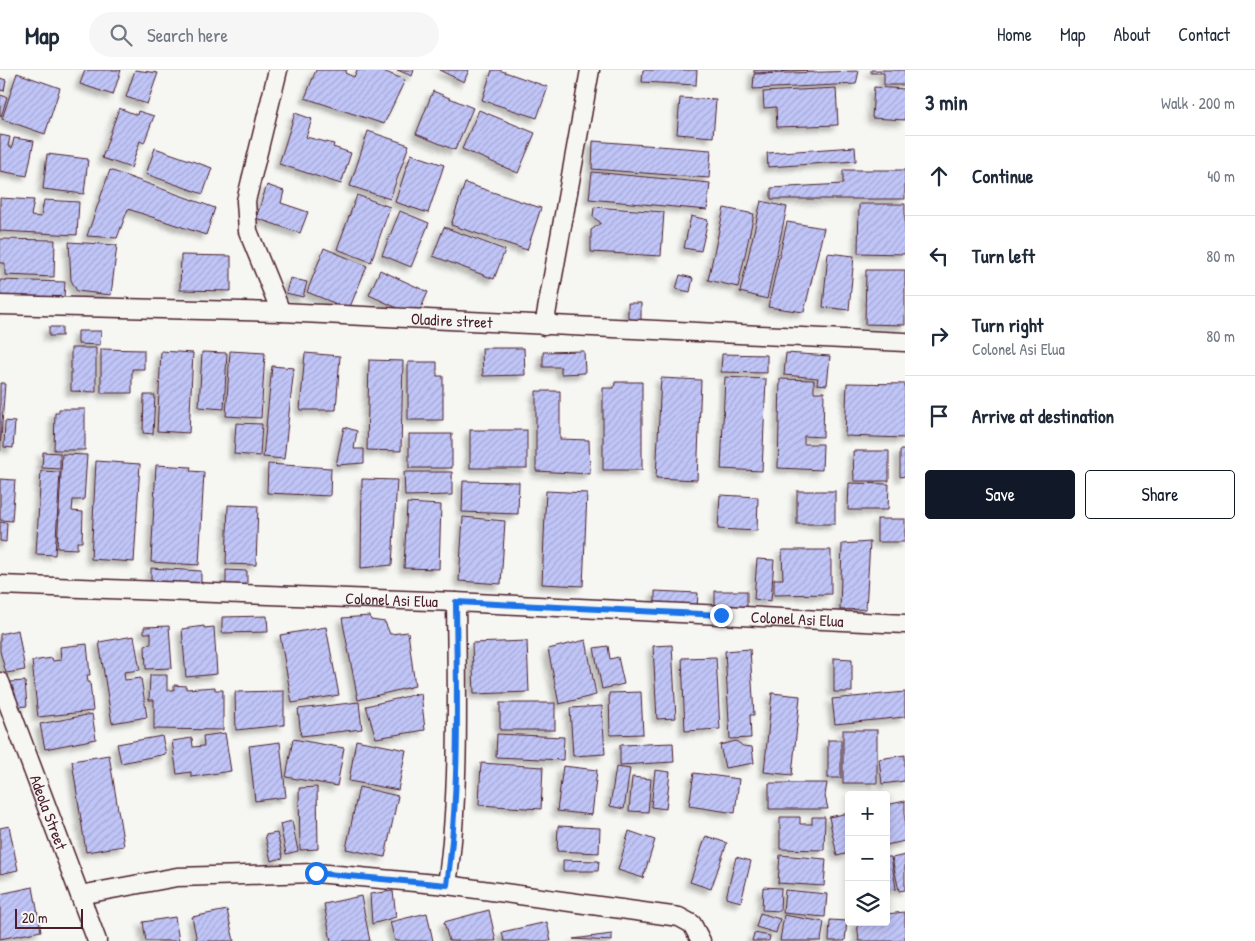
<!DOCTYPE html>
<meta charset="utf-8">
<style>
:root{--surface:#fff;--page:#f6f6f7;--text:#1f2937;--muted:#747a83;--line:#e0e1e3;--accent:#111827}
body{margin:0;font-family:"Patrick Hand",sans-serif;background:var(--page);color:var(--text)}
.controls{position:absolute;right:15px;bottom:15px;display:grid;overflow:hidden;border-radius:5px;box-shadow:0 2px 8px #0003}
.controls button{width:45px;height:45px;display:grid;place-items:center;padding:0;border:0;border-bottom:1px solid var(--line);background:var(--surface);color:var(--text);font:25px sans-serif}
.scale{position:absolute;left:15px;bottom:12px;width:68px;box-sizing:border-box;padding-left:5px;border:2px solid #4a1f2b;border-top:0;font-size:14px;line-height:18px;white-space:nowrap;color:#4a1f2b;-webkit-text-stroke:4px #f6f6f2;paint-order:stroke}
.stop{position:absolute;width:15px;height:15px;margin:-11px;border:4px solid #1a73e8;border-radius:50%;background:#fff}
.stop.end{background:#1a73e8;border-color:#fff;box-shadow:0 1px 5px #0008}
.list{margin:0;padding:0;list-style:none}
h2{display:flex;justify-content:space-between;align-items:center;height:65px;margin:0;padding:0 20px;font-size:21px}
h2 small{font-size:16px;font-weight:400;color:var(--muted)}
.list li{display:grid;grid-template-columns:32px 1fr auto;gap:15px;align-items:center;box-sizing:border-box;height:80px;padding:0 20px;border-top:1px solid var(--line)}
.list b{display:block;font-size:19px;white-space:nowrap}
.list p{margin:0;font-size:16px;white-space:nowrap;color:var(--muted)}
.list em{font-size:16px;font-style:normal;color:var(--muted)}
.actions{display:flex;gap:10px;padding:15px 20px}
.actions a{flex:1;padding:11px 0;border:1px solid var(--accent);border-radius:5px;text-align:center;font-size:18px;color:var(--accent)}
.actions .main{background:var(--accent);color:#fff}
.icon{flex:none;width:28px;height:28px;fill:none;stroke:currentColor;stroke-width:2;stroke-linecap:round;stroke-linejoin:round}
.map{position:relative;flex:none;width:905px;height:871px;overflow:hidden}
header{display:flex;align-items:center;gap:30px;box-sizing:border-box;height:70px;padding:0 25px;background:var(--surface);border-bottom:1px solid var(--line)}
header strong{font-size:24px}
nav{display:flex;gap:28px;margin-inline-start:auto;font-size:18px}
.search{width:350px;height:45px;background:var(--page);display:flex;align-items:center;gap:12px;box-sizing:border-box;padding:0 18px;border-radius:28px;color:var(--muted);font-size:19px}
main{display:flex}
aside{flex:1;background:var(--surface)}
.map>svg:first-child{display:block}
</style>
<header>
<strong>Map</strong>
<div class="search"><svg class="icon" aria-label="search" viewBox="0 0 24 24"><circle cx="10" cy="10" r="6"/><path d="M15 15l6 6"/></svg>Search here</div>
<nav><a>Home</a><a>Map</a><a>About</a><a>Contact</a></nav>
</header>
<main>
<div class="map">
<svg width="905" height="871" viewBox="0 0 905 871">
<defs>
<pattern id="building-hatch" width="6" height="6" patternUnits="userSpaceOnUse" patternTransform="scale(1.25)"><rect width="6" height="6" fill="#c0c5f7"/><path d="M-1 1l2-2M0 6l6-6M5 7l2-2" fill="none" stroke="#a6a9d4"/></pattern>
<filter id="shadow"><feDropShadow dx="-4.5" dy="4.5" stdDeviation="2.5" flood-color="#0004"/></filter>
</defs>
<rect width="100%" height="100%" fill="#f6f6f2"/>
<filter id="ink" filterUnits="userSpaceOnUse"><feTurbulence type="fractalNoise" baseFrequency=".02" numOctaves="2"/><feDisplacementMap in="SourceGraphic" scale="10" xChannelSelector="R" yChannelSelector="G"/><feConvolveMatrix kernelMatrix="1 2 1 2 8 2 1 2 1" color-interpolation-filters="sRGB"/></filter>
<g filter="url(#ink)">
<!-- building -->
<g fill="url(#building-hatch)" stroke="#4a1f2b" filter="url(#shadow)">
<path d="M 85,0 L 121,0 L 113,25 L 80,14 Z"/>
<path d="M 135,0 L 158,3 L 147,34 L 126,27 Z"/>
<path d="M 316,0 L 347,0 L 345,3 L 354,7 L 357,0 L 381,0 L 405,10 L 384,54 L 305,28 Z"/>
<path d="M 397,0 L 414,0 L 412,6 Z"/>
<path d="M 439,0 L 469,0 L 464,12 Z"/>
<path d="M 492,0 L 499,0 L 548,17 L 537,48 L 482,30 Z"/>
<path d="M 643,0 L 697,0 L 696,15 L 642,12 Z"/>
<path d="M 754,0 L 813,0 L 754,3 Z"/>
<path d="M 871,0 L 905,0 L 905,15 L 884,15 L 884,3 L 871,3 Z"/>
<path d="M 859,1 L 856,14 L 753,19 L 754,4 Z"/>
<path d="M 17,3 L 60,18 L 45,64 L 2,49 Z"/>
<path d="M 0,8 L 6,10 L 4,21 L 0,20 Z"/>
<path d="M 874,17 L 905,19 L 905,50 L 872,48 Z"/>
<path d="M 836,18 L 838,55 L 777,57 L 776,37 L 764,38 L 763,22 Z"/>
<path d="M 433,21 L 473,38 L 455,80 L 416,64 Z"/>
<path d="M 0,25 L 7,27 L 1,47 L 0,46 Z"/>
<path d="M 680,28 L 716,30 L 713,67 L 677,64 Z"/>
<path d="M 119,38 L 137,45 L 138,41 L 154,46 L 144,73 L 140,71 L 131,98 L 102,88 Z"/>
<path d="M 479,40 L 535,63 L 518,103 L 462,79 Z"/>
<path d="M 295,43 L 312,49 L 306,67 L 334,74 L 333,77 L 351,83 L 341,114 L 279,94 Z"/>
<path d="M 368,61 L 409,75 L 390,129 L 350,116 Z"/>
<path d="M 0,65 L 10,67 L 8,76 L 12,78 L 14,68 L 34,71 L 27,106 L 0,101 Z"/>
<path d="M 593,71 L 711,80 L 709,108 L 592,99 Z"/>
<path d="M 855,77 L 856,91 L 768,97 L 767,83 Z"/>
<path d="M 155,78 L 212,98 L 203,124 L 146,104 Z"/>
<path d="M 47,84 L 88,89 L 84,124 L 43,119 Z"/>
<path d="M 411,84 L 444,95 L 428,143 L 395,132 Z"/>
<path d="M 110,100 L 215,138 L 206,165 L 128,139 L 117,168 L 87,166 Z"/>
<path d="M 843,100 L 905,100 L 905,129 L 771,129 L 771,118 L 843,114 Z"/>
<path d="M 592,102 L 710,113 L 707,140 L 589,129 Z"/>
<path d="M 465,113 L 541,138 L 527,180 L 451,155 Z"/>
<path d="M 267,115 L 284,121 L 281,133 L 308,142 L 300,163 L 256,148 Z"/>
<path d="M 357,125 L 390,137 L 371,192 L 337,179 Z"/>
<path d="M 0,128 L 34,130 L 31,146 L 41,147 L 44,130 L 79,132 L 77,165 L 0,161 Z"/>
<path d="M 761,131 L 787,137 L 767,229 L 740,222 Z"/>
<path d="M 859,134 L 905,134 L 905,184 L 858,183 Z"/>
<path d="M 594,137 L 664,142 L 661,186 L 591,182 L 591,160 L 601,153 L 593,147 Z"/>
<path d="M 724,138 L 754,144 L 738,217 L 708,210 Z"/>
<path d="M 400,141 L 429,153 L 411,197 L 382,185 Z"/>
<path d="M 691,146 L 708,150 L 701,181 L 684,178 Z"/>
<path d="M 787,152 L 824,158 L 804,242 L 768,237 Z"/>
<path d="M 444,157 L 505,180 L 494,209 L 433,186 Z"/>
<path d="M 0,169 L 55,170 L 54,207 L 5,205 L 5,193 L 0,193 Z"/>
<path d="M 69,172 L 117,175 L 111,225 L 77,221 L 71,210 Z"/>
<path d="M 324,178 L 367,196 L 349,239 L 307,222 Z"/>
<path d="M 828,183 L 854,186 L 849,240 L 823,237 Z"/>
<path d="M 181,185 L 231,186 L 231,221 L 180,220 Z"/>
<path d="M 380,200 L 428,222 L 417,247 L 369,225 Z"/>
<path d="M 866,200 L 905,200 L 905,255 L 865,254 Z"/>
<path d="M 680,205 L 693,208 L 690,222 L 676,219 Z"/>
<path d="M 290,208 L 307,212 L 303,227 L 286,223 Z"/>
<path d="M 0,210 L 65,212 L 64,228 L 0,226 Z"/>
<path d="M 628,233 L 641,233 L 641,250 L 628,249 Z"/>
<rect x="49" y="257" width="13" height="9"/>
<path d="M 78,261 L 101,261 L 100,275 L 78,274 Z"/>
<path d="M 71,278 L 96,278 L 96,322 L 71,321 Z"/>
<path d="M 482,278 L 524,278 L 525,305 L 483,306 Z"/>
<path d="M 101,279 L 144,280 L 144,299 L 132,299 L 132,323 L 101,323 Z"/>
<path d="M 161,281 L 193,283 L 189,363 L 157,361 Z"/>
<path d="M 230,281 L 265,283 L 261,348 L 226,346 Z"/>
<path d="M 584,281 L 585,303 L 561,304 L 561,297 L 543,297 L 543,282 Z"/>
<path d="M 202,282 L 227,283 L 224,339 L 199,337 Z"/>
<path d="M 305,283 L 340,286 L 336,340 L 300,340 Z"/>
<path d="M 786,283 L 830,286 L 827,315 L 817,314 L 818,308 L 784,305 Z"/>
<path d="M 722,284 L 767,285 L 767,303 L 721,302 Z"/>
<path d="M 369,290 L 403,291 L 401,381 L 367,380 Z"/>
<path d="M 408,292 L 437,292 L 437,306 L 443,306 L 443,350 L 408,350 Z"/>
<path d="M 272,296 L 294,298 L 284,389 L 263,387 Z"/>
<path d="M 725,307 L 766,309 L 762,401 L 721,399 Z"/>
<path d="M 661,308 L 701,310 L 697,410 L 656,408 Z"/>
<path d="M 780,309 L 814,310 L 814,322 L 824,322 L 823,367 L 804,366 L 804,374 L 823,374 L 822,400 L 778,398 Z"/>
<path d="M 615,312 L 642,312 L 642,400 L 603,400 L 603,318 L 614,318 Z"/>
<path d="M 0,313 L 5,313 L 0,381 Z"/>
<path d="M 847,313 L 905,314 L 905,368 L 845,366 Z"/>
<path d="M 536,321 L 560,321 L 560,369 L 589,370 L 590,404 L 536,401 Z"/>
<path d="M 144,325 L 155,325 L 153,364 L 143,363 Z"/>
<path d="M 59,339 L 85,339 L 85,380 L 54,380 L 55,343 L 59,343 Z"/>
<path d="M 5,351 L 15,352 L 13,378 L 4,377 Z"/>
<path d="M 236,353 L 262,354 L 260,386 L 234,384 Z"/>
<path d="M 344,357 L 357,361 L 354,379 L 364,379 L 364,393 L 336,395 Z"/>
<rect x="470" y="360" width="57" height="38"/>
<rect x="409" y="364" width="43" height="34"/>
<path d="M 900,380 L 905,380 L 905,406 L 900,407 Z"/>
<path d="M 853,381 L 889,381 L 889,411 L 854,411 Z"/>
<path d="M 43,382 L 60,383 L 60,399 L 42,398 Z"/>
<path d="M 62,384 L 87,385 L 84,430 L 73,430 L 72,441 L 83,442 L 82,472 L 77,472 L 77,479 L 57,478 Z"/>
<path d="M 96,391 L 140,394 L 134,492 L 91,489 Z"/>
<path d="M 268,394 L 331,398 L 330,426 L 267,423 Z"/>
<path d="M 156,395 L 191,397 L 190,401 L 204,402 L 199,495 L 151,492 Z"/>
<path d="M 41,401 L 60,402 L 55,485 L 36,484 Z"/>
<path d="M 404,402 L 452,402 L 452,425 L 405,426 Z"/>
<path d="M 0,409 L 15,410 L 12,451 L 0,450 Z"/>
<path d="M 362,409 L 397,410 L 392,495 L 361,498 Z"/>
<path d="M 463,411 L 519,412 L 518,444 L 462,442 Z"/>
<path d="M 849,413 L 889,414 L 888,440 L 848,440 Z"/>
<path d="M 546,421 L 587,423 L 583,516 L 542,514 Z"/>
<rect x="797" y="421" width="38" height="33"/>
<path d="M 720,425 L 758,427 L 757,461 L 718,459 Z"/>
<path d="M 407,433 L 441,435 L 439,499 L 404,498 Z"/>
<path d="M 228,435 L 258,436 L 256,495 L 226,494 Z"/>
<path d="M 463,447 L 505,451 L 501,514 L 459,511 Z"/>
<rect x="877" y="449" width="28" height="23"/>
<path d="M 0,452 L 7,453 L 6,472 L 0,471 Z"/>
<path d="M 870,472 L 866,539 L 840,540 L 842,474 Z"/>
<path d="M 782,480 L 831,480 L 831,524 L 774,525 L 774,509 L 783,509 Z"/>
<path d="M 757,489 L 774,490 L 771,531 L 754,529 Z"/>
<path d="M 151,498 L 201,501 L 201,514 L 151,511 Z"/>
<path d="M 226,500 L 247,501 L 247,517 L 226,516 Z"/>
<path d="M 655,521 L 698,523 L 697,538 L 655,537 Z"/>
<rect x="715" y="521" width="32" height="18"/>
<path d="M 267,546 L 268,562 L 222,563 L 222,547 Z"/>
<path d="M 370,546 L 371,550 L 385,552 L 390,564 L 408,562 L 415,616 L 358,630 L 342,548 Z"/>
<path d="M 169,556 L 172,598 L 146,599 L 145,575 L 151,574 L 151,563 L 144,563 L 144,557 Z"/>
<path d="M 204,556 L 204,558 L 214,557 L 217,604 L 186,607 L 182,559 Z"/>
<path d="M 326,557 L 339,625 L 292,633 L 280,565 Z"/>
<path d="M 18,560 L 25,600 L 6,603 L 0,581 L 0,564 Z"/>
<path d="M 134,566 L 140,600 L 124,602 L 125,610 L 141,608 L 147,647 L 112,653 L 99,572 Z"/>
<path d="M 586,570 L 596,625 L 559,634 L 548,579 Z"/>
<path d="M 527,571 L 529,622 L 474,624 L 472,573 Z"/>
<path d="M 87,574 L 90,605 L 87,605 L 88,612 L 90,612 L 93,641 L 38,647 L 32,591 L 52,588 L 53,591 L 61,590 L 60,577 Z"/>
<path d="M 672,575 L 676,648 L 657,649 L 653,576 Z"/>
<path d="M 608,576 L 610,589 L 618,587 L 624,614 L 602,619 L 594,578 Z"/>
<path d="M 750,579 L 754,645 L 750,645 L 751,668 L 730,669 L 725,581 Z"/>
<path d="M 716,587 L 720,659 L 685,661 L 682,588 Z"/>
<path d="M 834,588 L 852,589 L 852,622 L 834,622 Z"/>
<path d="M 150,605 L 167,605 L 167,620 L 174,620 L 174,615 L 186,616 L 186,619 L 215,617 L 215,620 L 223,620 L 223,660 L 154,659 L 154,630 L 149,630 Z"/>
<path d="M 25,611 L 27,636 L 14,637 L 9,612 Z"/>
<path d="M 284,621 L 284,655 L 236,660 L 235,622 Z"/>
<path d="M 641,622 L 643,664 L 610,665 L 609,623 Z"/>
<path d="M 905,622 L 905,647 L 835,654 L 832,629 Z"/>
<path d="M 421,623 L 425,660 L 376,668 L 366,636 Z"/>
<path d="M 772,623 L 800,626 L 792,705 L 764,702 Z"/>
<path d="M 359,632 L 362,659 L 301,666 L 298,639 Z"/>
<rect x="500" y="633" width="55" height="27"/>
<path d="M 602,636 L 605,684 L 573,686 L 570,638 Z"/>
<path d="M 92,644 L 96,669 L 45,679 L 40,654 Z"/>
<rect x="843" y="660" width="34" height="53"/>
<path d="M 225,663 L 231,701 L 191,707 L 191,702 L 177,704 L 172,671 L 192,668 L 193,677 L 204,676 L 203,666 Z"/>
<path d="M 497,664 L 564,667 L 563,690 L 496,687 Z"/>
<path d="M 162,666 L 166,684 L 121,693 L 117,674 Z"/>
<path d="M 293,669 L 344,678 L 337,716 L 286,707 Z"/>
<path d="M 356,670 L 406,680 L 398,720 L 349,711 Z"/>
<rect x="828" y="670" width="13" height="38"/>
<path d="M 736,671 L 743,676 L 752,677 L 754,693 L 725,698 L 720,675 Z"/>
<path d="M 280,672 L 286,727 L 255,731 L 249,676 Z"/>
<path d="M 673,673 L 674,692 L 620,695 L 620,675 Z"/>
<path d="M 109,685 L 124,776 L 86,782 L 72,691 Z"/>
<path d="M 905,685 L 905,711 L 882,714 L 879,689 Z"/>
<path d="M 481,693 L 543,697 L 541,739 L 479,735 Z"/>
<path d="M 563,696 L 597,700 L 592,745 L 557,741 Z"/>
<path d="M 616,697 L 630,699 L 624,739 L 610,736 Z"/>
<path d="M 655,700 L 670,702 L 666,739 L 651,737 Z"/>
<path d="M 694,703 L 739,709 L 735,743 L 689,736 Z"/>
<path d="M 632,707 L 651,709 L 648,742 L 629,741 Z"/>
<path d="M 769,713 L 827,713 L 825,726 L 828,739 L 769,739 Z"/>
<path d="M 317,717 L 318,779 L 300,780 L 299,718 Z"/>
<path d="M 359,717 L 398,726 L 385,787 L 346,779 Z"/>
<path d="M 905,731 L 905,771 L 886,775 L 886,735 Z"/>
<path d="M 849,743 L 849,783 L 837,786 L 829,747 Z"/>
<path d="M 780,747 L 800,747 L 800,754 L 812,754 L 812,747 L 825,747 L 824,780 L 780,779 Z"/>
<path d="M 292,751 L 298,781 L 286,784 L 280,754 Z"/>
<path d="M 9,756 L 18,800 L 0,804 L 0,758 Z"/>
<path d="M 558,756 L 600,758 L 599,783 L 557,781 Z"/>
<path d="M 629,761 L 655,770 L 643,808 L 618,800 Z"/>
<path d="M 277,763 L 283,788 L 271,791 L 265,765 Z"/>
<path d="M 706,766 L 727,773 L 711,819 L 690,812 Z"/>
<path d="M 780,785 L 826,789 L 824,816 L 778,813 Z"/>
<path d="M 905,785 L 905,820 L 899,821 L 892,788 Z"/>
<path d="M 736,787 L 751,791 L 741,832 L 726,828 Z"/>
<path d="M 886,787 L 891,787 L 896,819 L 886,820 Z"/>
<path d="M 563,790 L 599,791 L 598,801 L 563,801 Z"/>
<path d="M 33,817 L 41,861 L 0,869 L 0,824 Z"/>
<path d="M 763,817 L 781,818 L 780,841 L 762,840 Z"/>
<path d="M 785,820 L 827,824 L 825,847 L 783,843 Z"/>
<path d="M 393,821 L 396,847 L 372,854 L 370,824 Z"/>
<path d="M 361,826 L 370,871 L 331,871 L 324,834 Z"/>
<path d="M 227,840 L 234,871 L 197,871 L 192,847 Z"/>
<path d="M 489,840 L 496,871 L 449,871 L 444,852 Z"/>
<path d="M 905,842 L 905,871 L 859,871 L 857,852 L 886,852 L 886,844 Z"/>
<path d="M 427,843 L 433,871 L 395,871 L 390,852 Z"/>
<path d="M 760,843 L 780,849 L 776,863 L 756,857 Z"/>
<path d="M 784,845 L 824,852 L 821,871 L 780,871 Z"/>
<path d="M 175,847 L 179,871 L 146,871 L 143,852 Z"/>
<path d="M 830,850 L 847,851 L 845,871 L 829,871 Z"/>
<path d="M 547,852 L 551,871 L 504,871 L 502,862 Z"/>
<path d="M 754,863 L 770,866 L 769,871 L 752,871 Z"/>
<path d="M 612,864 L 612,871 L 573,869 Z"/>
</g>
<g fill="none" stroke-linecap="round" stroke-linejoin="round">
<!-- street casing -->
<g stroke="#4a1f2b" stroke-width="21">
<g id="street">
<path d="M 278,0 L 246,131 L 248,161 L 281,242"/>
<path id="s1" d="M 0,235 L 281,242 L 905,272"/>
<path d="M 544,256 L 590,0"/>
<path id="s2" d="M 0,515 L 456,532 L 905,554"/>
<path id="s3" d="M 0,612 L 97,871"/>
<path d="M 447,815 L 679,847 L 692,854 L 701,871"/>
<path d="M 80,825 L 177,807 L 316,803 L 447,815 C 460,721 457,627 456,532"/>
</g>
</g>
<!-- street -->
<use href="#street" stroke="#f6f6f2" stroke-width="18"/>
</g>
</g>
<g fill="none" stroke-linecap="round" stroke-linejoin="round" filter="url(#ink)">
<!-- route -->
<path stroke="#1a73e8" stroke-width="6" d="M 316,803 L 447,815 C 460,721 457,627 456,532 L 721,545"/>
</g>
<g text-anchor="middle" stroke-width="4" stroke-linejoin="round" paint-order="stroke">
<!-- street labels -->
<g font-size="16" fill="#4a1f2b" stroke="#f6f6f2">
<text dy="6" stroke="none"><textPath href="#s1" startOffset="452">Oladire street</textPath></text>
<text dy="6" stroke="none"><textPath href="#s2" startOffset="392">Colonel Asi Elua</textPath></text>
<text dy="6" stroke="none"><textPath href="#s2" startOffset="798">Colonel Asi Elua</textPath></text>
<text dy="6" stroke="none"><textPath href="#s3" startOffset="139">Adeola Street</textPath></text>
</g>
</g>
</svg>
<div class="controls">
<button>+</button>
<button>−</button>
<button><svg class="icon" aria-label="layers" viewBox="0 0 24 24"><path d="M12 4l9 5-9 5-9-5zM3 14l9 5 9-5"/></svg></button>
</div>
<div class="scale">20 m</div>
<div class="stop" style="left:316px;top:803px"></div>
<div class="stop end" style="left:721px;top:545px"></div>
</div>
<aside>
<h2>3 min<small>Walk · 200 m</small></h2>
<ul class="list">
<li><svg class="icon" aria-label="ahead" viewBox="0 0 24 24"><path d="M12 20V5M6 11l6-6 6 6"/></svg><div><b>Continue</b></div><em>40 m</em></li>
<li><svg class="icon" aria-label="left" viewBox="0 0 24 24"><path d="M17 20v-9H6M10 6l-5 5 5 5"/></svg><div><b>Turn left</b></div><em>80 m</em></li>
<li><svg class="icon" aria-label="right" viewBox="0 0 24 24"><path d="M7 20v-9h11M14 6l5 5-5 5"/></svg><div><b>Turn right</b><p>Colonel Asi Elua</p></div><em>80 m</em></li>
<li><svg class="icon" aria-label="arrive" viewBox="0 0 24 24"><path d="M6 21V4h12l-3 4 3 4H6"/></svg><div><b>Arrive at destination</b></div></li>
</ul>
<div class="actions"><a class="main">Save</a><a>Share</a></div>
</aside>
</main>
